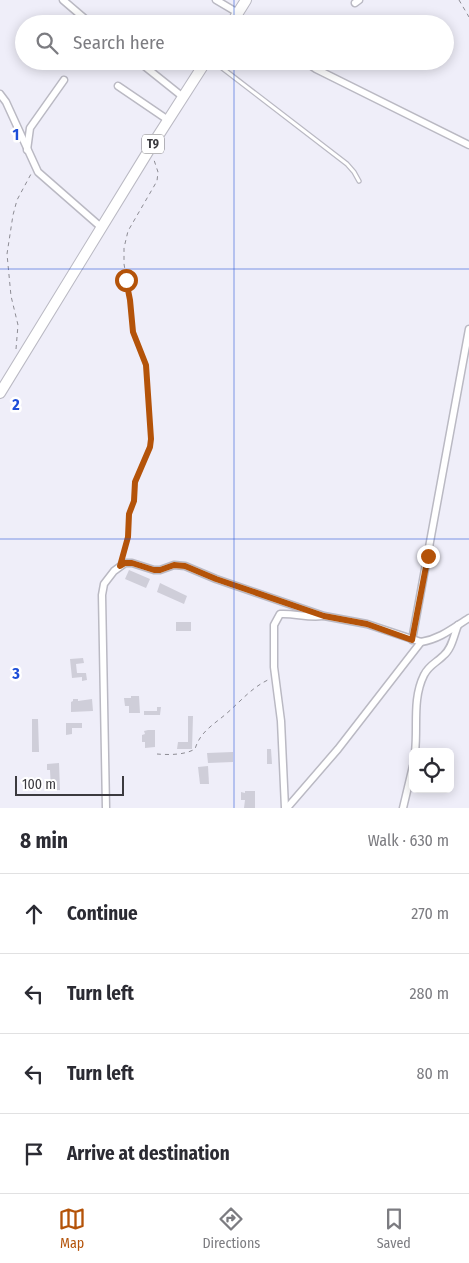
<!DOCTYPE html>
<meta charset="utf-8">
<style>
:root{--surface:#fff;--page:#f7f7f7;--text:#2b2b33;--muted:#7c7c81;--line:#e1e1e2;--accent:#b45309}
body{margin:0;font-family:"Fira Sans Condensed",sans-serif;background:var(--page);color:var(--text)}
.controls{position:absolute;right:15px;bottom:15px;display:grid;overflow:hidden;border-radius:8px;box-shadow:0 2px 12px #0003}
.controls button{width:45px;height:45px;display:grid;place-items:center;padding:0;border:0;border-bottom:1px solid var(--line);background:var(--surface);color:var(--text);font:25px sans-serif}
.scale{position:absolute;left:15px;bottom:12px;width:109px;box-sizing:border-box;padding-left:5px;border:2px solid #3b3a3f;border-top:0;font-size:14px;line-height:18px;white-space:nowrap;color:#3b3a3f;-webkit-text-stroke:4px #fff;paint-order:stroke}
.stop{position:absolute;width:15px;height:15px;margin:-11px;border:4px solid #b45309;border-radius:50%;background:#fff}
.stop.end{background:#b45309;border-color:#fff;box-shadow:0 1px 5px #0008}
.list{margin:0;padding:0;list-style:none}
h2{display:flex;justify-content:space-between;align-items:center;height:65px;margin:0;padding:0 20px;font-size:21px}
h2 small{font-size:16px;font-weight:400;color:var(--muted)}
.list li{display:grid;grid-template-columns:32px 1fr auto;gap:15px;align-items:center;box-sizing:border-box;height:80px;padding:0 20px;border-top:1px solid var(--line)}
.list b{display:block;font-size:19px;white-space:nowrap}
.list em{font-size:16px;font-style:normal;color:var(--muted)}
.icon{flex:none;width:28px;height:28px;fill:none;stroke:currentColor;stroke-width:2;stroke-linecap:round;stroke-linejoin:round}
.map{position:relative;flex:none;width:469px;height:808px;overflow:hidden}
.search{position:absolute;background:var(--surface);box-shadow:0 2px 12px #0003;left:15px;right:15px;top:15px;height:55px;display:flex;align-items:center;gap:12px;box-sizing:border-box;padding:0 18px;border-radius:28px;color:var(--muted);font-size:19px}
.sheet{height:385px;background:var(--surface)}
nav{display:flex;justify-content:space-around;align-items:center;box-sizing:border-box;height:70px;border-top:1px solid var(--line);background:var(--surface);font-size:14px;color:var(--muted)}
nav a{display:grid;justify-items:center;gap:2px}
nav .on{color:var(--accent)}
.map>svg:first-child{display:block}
</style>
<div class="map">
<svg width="469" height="808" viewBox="0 0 469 808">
<rect width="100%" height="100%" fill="#efeef9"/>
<!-- building -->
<g fill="#cfced9">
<path d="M 129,570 L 150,579 L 146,588 L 125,579 Z"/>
<path d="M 160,583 L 187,596 L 184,604 L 157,592 Z"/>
<rect x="176" y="622" width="15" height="9"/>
<path d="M 83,658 L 84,663 L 76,664 L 77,673 L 86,673 L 87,680 L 82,681 L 82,677 L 72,678 L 70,659 Z"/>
<path d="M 131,696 L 139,696 L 140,713 L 129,713 L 129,706 L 125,706 L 124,698 L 131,698 Z"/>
<path d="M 73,699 L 78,699 L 78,701 L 92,699 L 93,711 L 71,712 L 71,702 L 73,701 Z"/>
<path d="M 157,707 L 161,707 L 160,715 L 144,715 L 144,711 L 157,711 Z"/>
<path d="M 188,716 L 193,716 L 192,749 L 177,749 L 178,742 L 188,742 Z"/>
<path d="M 32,719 L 38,719 L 39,752 L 32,752 Z"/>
<path d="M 66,723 L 82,723 L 82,728 L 72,728 L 72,734 L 66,735 Z"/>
<path d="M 148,730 L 155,730 L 155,747 L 145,748 L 145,742 L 142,742 L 142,735 L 145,734 L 144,731 Z"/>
<path d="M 267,749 L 271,749 L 272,764 L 267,764 Z"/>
<path d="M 233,752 L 233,762 L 208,763 L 207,753 Z"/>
<path d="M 59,763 L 60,790 L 51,790 L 50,770 L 47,770 L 47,764 Z"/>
<path d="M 208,766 L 209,784 L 200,784 L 198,767 Z"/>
<path d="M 245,791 L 255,791 L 255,808 L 244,808 L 245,800 L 241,800 L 241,792 L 245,793 Z"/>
</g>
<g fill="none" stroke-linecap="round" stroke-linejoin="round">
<!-- service casing -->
<g stroke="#bab9c3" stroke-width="5.5">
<path id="service" d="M 213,61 L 347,164 L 354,172 L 359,181"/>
</g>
<!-- minor casing -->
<g stroke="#bab9c3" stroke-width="9">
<g id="minor">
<path d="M 63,0 L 91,24"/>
<path d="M 216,0 L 238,13"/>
<path d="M 355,3 L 359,0"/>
<path d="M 236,16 L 248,24"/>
<path d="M 138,61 L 183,97"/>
<path d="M 304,61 L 316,69 L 469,145"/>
<path d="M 118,86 L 168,120"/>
<path d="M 0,94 L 6,102 L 38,172 L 102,228"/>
<path d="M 27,150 L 30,128 L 64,80"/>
<path d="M 412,640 L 469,329"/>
<path d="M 415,752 C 418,727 412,699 424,675 C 429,665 436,663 443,656 C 452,649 454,635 458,625"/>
<path d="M 106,808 L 102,595 L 104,584 L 114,571 L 125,563 L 132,563 L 154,570 L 160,570 L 174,565 L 185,566 L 216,579 L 324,616 L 367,624 L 421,642 C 440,639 453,628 469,618"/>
<path d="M 285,808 L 281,721 L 274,667 L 274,625 L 280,614 C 294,613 308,618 322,616"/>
<path d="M 287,808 L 338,749 L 421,642"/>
<path d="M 403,808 L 413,766"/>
</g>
</g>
<!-- trunk casing -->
<g stroke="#bab9c3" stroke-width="12">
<g id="trunk">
<path d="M 231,24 L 246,0"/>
<path d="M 0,393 L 149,150 L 206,61"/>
</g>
</g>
<!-- path -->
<g stroke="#8d8c94" stroke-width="1" stroke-dasharray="4 4" stroke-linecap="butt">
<path d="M 459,0 L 469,17"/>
<path d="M 16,349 L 18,325 L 11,296 L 7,254 L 13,215 L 17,200 L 31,174"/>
<path d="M 122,556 L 127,537 L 129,514 L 134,501 L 135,482 L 151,439 L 146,365 L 133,333 L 130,299 L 124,264 L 124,248 L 128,231 L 157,181 L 158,172 L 154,160"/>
<path d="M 157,754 C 169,755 185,755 195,749 C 200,732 213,725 226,714 C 241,701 252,687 270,679"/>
</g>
<!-- service -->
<use href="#service" stroke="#fff" stroke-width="3"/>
<!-- minor -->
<use href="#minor" stroke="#fff" stroke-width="6"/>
<!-- trunk -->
<use href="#trunk" stroke="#fff" stroke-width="10"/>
</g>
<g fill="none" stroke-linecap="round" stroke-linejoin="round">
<!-- route -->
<path stroke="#b45309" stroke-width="6" d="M 126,280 L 130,300 L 133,332 L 146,365 L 151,439 L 150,447 L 135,482 L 134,501 L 129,514 L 128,537 L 120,566 L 125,563 L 132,563 L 154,570 L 160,570 L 174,565 L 185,566 L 216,579 L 324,616 L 367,624 L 412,640 L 428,556"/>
</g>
<!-- grid -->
<path fill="none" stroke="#1d4ed8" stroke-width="1" stroke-opacity="0.55" d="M 234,0 L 234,24M 234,61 L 234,808M 0,269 L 469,269M 0,539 L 469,539"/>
<g text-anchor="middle" stroke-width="5" stroke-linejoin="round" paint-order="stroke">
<!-- shield labels -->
<rect fill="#fff" stroke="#767579" stroke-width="1" x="142" y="134.5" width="22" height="19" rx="4"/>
<g font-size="12" font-weight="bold" fill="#3b3a3f">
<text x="153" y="148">T9</text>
</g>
</g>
<g font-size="16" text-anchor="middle" font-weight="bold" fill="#1d4ed8" stroke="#fff" stroke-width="5" stroke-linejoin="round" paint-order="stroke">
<text x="16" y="140">1</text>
<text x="16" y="410">2</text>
<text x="16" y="679">3</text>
</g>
</svg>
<div class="controls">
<button><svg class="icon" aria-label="locate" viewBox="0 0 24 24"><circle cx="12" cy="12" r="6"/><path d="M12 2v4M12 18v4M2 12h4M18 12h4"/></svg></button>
</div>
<div class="scale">100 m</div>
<div class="stop" style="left:126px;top:280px"></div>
<div class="stop end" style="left:428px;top:556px"></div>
<div class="search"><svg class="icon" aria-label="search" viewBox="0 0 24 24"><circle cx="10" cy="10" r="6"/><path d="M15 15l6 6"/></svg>Search here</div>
</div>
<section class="sheet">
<h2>8 min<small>Walk · 630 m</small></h2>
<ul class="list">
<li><svg class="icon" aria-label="ahead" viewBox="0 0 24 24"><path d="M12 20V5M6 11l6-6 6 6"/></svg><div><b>Continue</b></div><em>270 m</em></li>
<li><svg class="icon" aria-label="left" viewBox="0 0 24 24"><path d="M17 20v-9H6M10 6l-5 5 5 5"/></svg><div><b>Turn left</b></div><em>280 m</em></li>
<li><svg class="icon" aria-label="left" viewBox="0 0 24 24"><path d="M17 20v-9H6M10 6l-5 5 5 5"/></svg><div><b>Turn left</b></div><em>80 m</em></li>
<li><svg class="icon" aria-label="arrive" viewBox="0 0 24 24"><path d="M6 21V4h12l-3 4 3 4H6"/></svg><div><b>Arrive at destination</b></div></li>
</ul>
</section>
<nav>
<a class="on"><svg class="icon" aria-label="map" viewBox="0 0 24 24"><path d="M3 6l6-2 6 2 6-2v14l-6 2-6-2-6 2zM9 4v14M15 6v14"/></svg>Map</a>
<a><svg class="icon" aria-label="directions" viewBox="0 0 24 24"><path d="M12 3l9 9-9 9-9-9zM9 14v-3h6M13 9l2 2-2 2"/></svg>Directions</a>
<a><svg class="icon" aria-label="saved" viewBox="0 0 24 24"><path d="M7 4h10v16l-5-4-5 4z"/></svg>Saved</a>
</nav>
